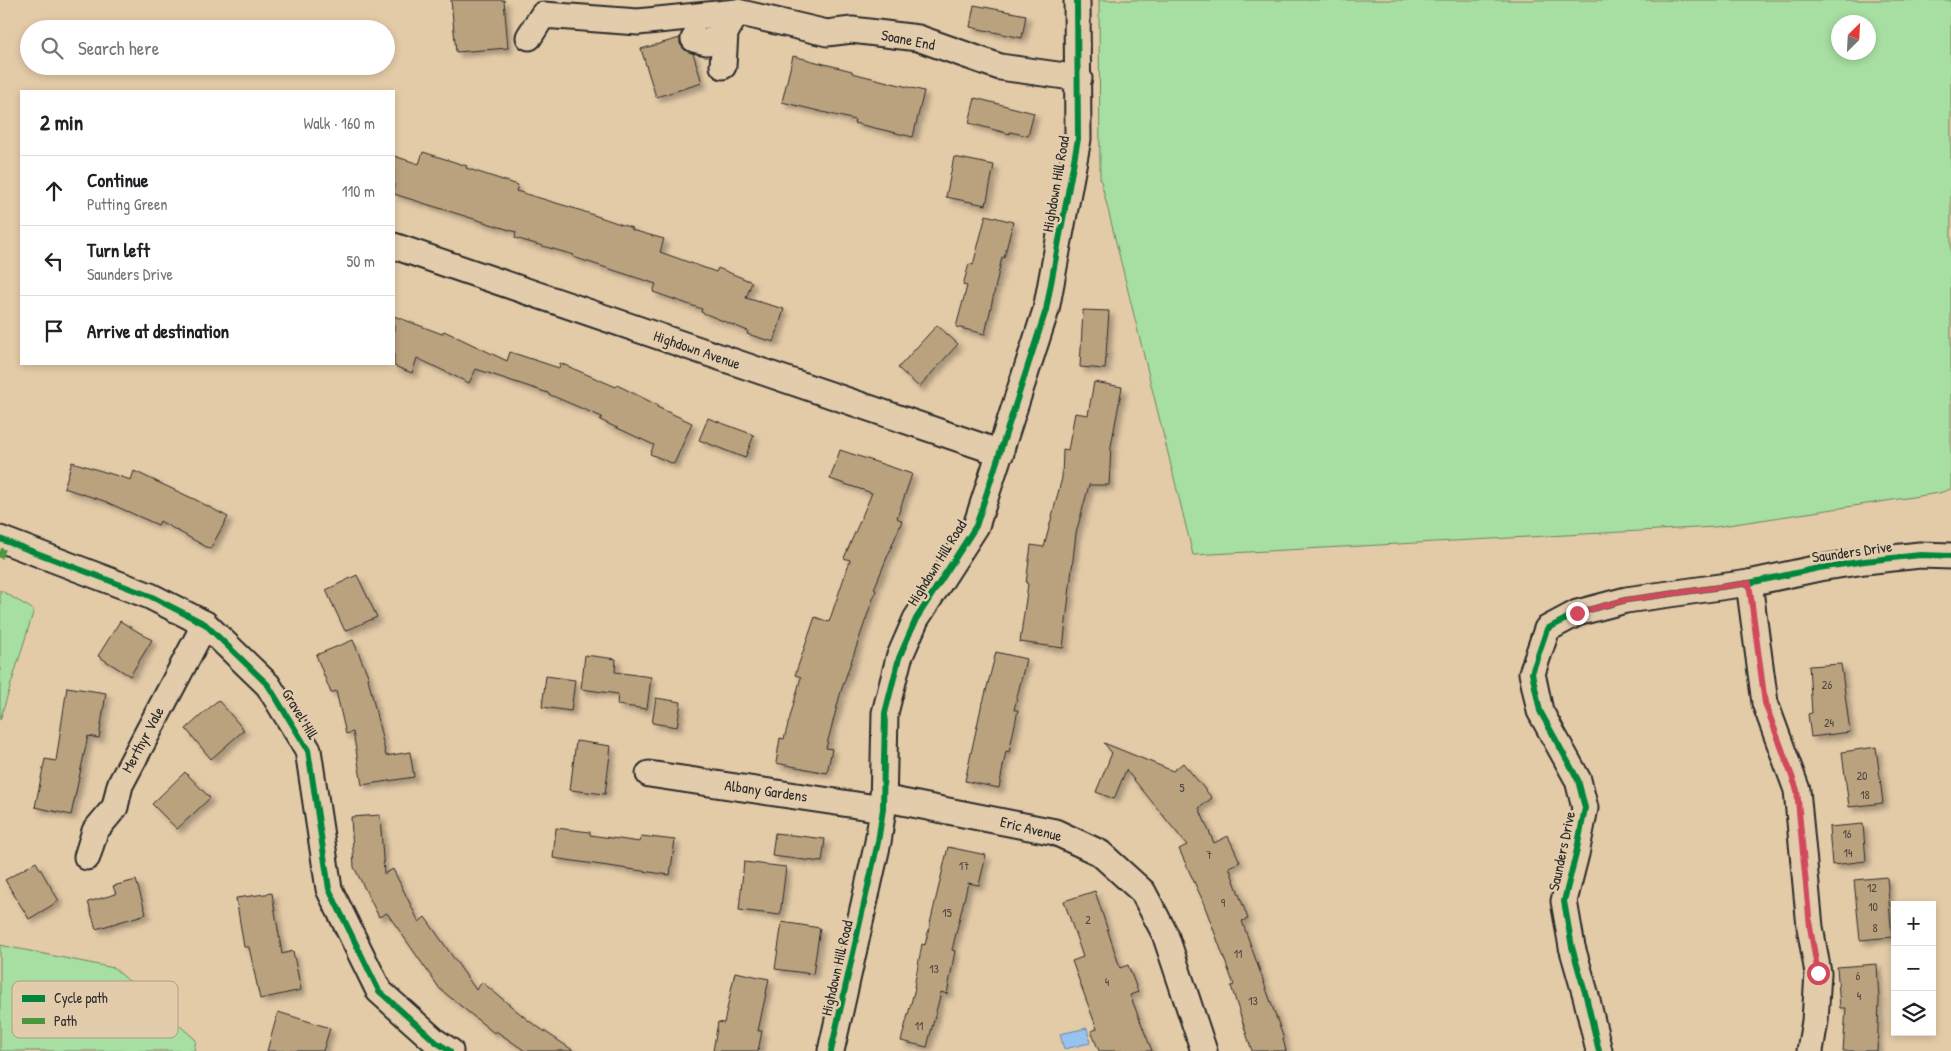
<!DOCTYPE html>
<meta charset="utf-8">
<style>
:root{--surface:#fff;--page:#f2f2f2;--text:#202124;--muted:#757577;--line:#e0e0e0}
body{margin:0;font-family:"Patrick Hand",sans-serif;background:var(--page);color:var(--text)}
.controls{position:absolute;right:15px;bottom:15px;display:grid;overflow:hidden;border-radius:0px;box-shadow:0 2px 8px #0003}
.controls button{width:45px;height:45px;display:grid;place-items:center;padding:0;border:0;border-bottom:1px solid var(--line);background:var(--surface);color:var(--text);font:25px sans-serif}
.compass{position:absolute;left:1831px;top:15px;width:45px;height:45px;border-radius:50%;background:var(--surface);box-shadow:0 2px 8px #0003;rotate:24deg}
.stop{position:absolute;width:15px;height:15px;margin:-11px;border:4px solid #d1495b;border-radius:50%;background:#fff}
.stop.end{background:#d1495b;border-color:#fff;box-shadow:0 1px 5px #0008}
.list{margin:0;padding:0;list-style:none}
h2{display:flex;justify-content:space-between;align-items:center;height:65px;margin:0;padding:0 20px;font-size:21px}
h2 small{font-size:16px;font-weight:400;color:var(--muted)}
.list li{display:grid;grid-template-columns:32px 1fr auto;gap:15px;align-items:center;box-sizing:border-box;height:70px;padding:0 20px;border-top:1px solid var(--line)}
.list b{display:block;font-size:19px;white-space:nowrap}
.list p{margin:0;font-size:16px;white-space:nowrap;color:var(--muted)}
.list em{font-size:16px;font-style:normal;color:var(--muted)}
.icon{flex:none;width:28px;height:28px;fill:none;stroke:currentColor;stroke-width:2;stroke-linecap:round;stroke-linejoin:round}
.map{position:relative;flex:none;width:1951px;height:1051px;overflow:hidden}
.search{position:absolute;background:var(--surface);box-shadow:0 2px 8px #0003;left:20px;top:20px;width:375px;height:55px;display:flex;align-items:center;gap:12px;box-sizing:border-box;padding:0 18px;border-radius:28px;color:var(--muted);font-size:19px}
.panel{position:absolute;background:var(--surface);box-shadow:0 2px 8px #0003;left:20px;top:90px;width:375px;height:275px;border-radius:0px}
.map>svg:first-child{display:block}
</style>
<div class="map">
<svg width="1951" height="1051" viewBox="0 0 1951 1051">
<defs>
<filter id="shadow"><feDropShadow dx="4.5" dy="4.5" stdDeviation="2.5" flood-color="#0004"/></filter>
</defs>
<rect width="100%" height="100%" fill="#e4cba8"/>
<filter id="ink" filterUnits="userSpaceOnUse"><feTurbulence type="fractalNoise" baseFrequency=".02" numOctaves="2"/><feDisplacementMap in="SourceGraphic" scale="10" xChannelSelector="R" yChannelSelector="G"/><feConvolveMatrix kernelMatrix="1 2 1 2 8 2 1 2 1" color-interpolation-filters="sRGB"/></filter>
<g filter="url(#ink)">
<!-- green -->
<g fill="#a7dea1" stroke="#698466" fill-rule="evenodd">
<path d="M 1099,0 L 1951,0 L 1951,489 L 1939,493 L 1715,527 L 1193,555 L 1100,177 ZM 1838,22 L 1868,22 L 1868,52 L 1838,52 Z"/>
<path d="M 0,590 L 34,610 L 0,720 Z"/>
<path d="M 0,945 L 114,968 L 196,1040 L 194,1051 L 0,1051 Z"/>
</g>
<!-- water -->
<path fill="#97c3f1" stroke="#6c86a2" d="M 1087,1028 L 1090,1043 L 1064,1049 L 1060,1034 Z"/>
<!-- building -->
<g fill="#bba27f" stroke="#2b2b2b" filter="url(#shadow)">
<path d="M 451,0 L 504,0 L 508,48 L 456,52 Z"/>
<path d="M 974,5 L 1026,15 L 1022,38 L 970,27 Z"/>
<path d="M 680,38 L 680,44 L 684,49 L 693,53 L 702,83 L 656,97 L 641,49 Z"/>
<path d="M 793,56 L 852,71 L 852,73 L 924,91 L 913,137 L 854,123 L 855,120 L 782,102 Z"/>
<path d="M 975,98 L 1034,113 L 1028,136 L 1010,132 L 1010,134 L 969,123 Z"/>
<path d="M 423,152 L 467,166 L 466,168 L 518,185 L 516,191 L 573,208 L 632,228 L 632,230 L 664,239 L 660,252 L 716,272 L 718,268 L 752,282 L 746,298 L 784,309 L 774,342 L 747,334 L 748,331 L 701,312 L 702,309 L 653,292 L 656,284 L 573,257 L 574,255 L 515,238 L 516,232 L 394,194 L 394,156 L 419,164 Z"/>
<path d="M 954,157 L 994,165 L 986,205 L 946,197 Z"/>
<path d="M 986,215 L 1013,222 L 1004,258 L 1002,257 L 985,334 L 956,327 L 967,286 L 963,285 L 969,264 L 973,265 Z"/>
<path d="M 1083,310 L 1109,311 L 1105,369 L 1080,367 Z"/>
<path d="M 394,316 L 442,334 L 444,331 L 507,361 L 510,352 L 559,368 L 560,363 L 616,387 L 617,385 L 657,405 L 657,407 L 692,423 L 674,464 L 650,454 L 654,445 L 600,420 L 602,417 L 548,394 L 548,393 L 476,369 L 469,383 L 417,358 L 412,373 L 394,366 Z"/>
<path d="M 937,325 L 958,344 L 919,387 L 898,368 Z"/>
<path d="M 1094,382 L 1122,387 L 1111,446 L 1109,485 L 1089,485 L 1076,533 L 1063,648 L 1020,642 L 1028,584 L 1026,583 L 1031,545 L 1044,547 L 1062,478 L 1063,449 L 1068,450 L 1075,413 L 1088,415 Z"/>
<path d="M 708,418 L 754,435 L 745,458 L 699,440 Z"/>
<path d="M 840,450 L 912,474 L 897,518 L 902,521 L 874,589 L 876,590 L 841,691 L 826,748 L 832,749 L 827,773 L 776,763 L 780,738 L 784,739 L 801,677 L 795,675 L 815,617 L 829,622 L 850,560 L 844,558 L 872,493 L 830,479 Z"/>
<path d="M 72,462 L 131,480 L 134,471 L 196,500 L 228,517 L 210,549 L 160,521 L 158,525 L 104,501 L 64,488 Z"/>
<path d="M 357,575 L 377,617 L 345,631 L 326,590 Z"/>
<path d="M 120,621 L 152,640 L 130,676 L 98,656 Z"/>
<path d="M 353,640 L 369,678 L 368,678 L 386,756 L 410,752 L 414,777 L 362,785 L 353,732 L 346,734 L 336,691 L 331,693 L 316,655 Z"/>
<path d="M 996,652 L 1026,659 L 1014,710 L 1018,710 L 1009,752 L 1006,751 L 999,788 L 965,781 L 982,703 L 983,703 Z"/>
<path d="M 585,655 L 616,659 L 615,672 L 651,677 L 647,709 L 617,705 L 618,694 L 581,689 Z"/>
<path d="M 1841,664 L 1850,732 L 1811,737 L 1808,714 L 1812,713 L 1809,666 Z"/>
<path d="M 546,676 L 575,680 L 571,711 L 542,707 Z"/>
<path d="M 67,687 L 106,693 L 99,738 L 88,736 L 71,815 L 35,807 L 45,759 L 56,761 Z"/>
<path d="M 656,698 L 681,702 L 677,727 L 652,723 Z"/>
<path d="M 218,700 L 244,730 L 211,759 L 186,729 Z"/>
<path d="M 576,741 L 611,746 L 605,794 L 570,790 Z"/>
<path d="M 1104,743 L 1173,771 L 1183,763 L 1212,798 L 1199,808 L 1214,843 L 1228,836 L 1240,862 L 1229,867 L 1248,919 L 1242,921 L 1284,1039 L 1283,1039 L 1286,1051 L 1252,1051 L 1231,986 L 1234,985 L 1214,931 L 1202,899 L 1179,849 L 1187,845 L 1126,770 L 1114,799 L 1096,792 L 1112,753 Z"/>
<path d="M 1876,747 L 1883,803 L 1849,807 L 1842,752 Z"/>
<path d="M 185,772 L 210,798 L 177,829 L 152,804 Z"/>
<path d="M 380,815 L 384,874 L 393,869 L 419,922 L 425,917 L 476,990 L 482,982 L 529,1021 L 574,1051 L 525,1051 L 496,1031 L 494,1033 L 440,989 L 387,913 L 379,917 L 354,867 L 351,817 Z"/>
<path d="M 1863,824 L 1866,861 L 1832,865 L 1829,827 Z"/>
<path d="M 556,828 L 590,832 L 590,835 L 640,842 L 641,836 L 675,840 L 670,875 L 553,858 Z"/>
<path d="M 775,833 L 825,839 L 822,862 L 772,856 Z"/>
<path d="M 948,847 L 986,855 L 979,885 L 968,883 L 952,950 L 955,951 L 947,994 L 941,992 L 927,1047 L 901,1041 L 915,988 L 914,987 L 922,944 L 925,945 Z"/>
<path d="M 36,862 L 59,901 L 29,919 L 5,880 Z"/>
<path d="M 744,862 L 786,867 L 780,915 L 739,910 Z"/>
<path d="M 1887,877 L 1892,937 L 1860,940 L 1854,880 Z"/>
<path d="M 136,880 L 146,914 L 96,929 L 88,902 L 116,894 L 113,886 Z"/>
<path d="M 1095,891 L 1120,968 L 1128,965 L 1138,992 L 1130,995 L 1152,1051 L 1099,1051 L 1091,1031 L 1097,1029 L 1072,961 L 1083,957 L 1064,901 Z"/>
<path d="M 272,893 L 282,954 L 293,951 L 301,990 L 260,999 L 249,947 L 244,947 L 236,898 Z"/>
<path d="M 782,922 L 820,928 L 813,974 L 775,969 Z"/>
<path d="M 1877,964 L 1879,1001 L 1877,1051 L 1843,1051 L 1846,1008 L 1840,1008 L 1837,967 Z"/>
<path d="M 735,972 L 769,979 L 758,1031 L 762,1031 L 758,1051 L 713,1051 L 718,1022 L 724,1023 Z"/>
<path d="M 278,1012 L 330,1028 L 323,1051 L 267,1051 Z"/>
</g>
<g fill="none" stroke-linecap="round" stroke-linejoin="round">
<!-- street casing -->
<g stroke="#2b2b2b" stroke-width="29">
<g id="street">
<path d="M 529,37 L 543,15 L 638,22 L 737,12 L 827,33 L 852,30 L 918,38 L 1000,67 L 1079,78"/>
<path d="M 694,39 L 707,42 L 725,33"/>
<path d="M 723,66 L 725,33 L 737,12"/>
<path d="M 394,246 L 1001,453"/>
<path d="M 0,539 L 150,596 L 205,624 L 268,685 L 308,750 L 329,889 L 379,991 L 436,1042 L 450,1051"/>
<path d="M 1749,583 L 1765,703 L 1797,790 L 1810,927 L 1818,973 L 1815,1021 L 1810,1051"/>
<path d="M 649,774 L 883,809"/>
<path d="M 882,798 L 1055,832 L 1100,853 L 1143,892 L 1165,934 L 1204,1051"/>
<path d="M 87,857 L 95,831 L 115,807 L 120,785 L 205,624"/>
<path d="M 831,1051 L 878,842 L 883,809 L 885,713 L 899,658 L 916,619 L 976,526 L 1046,310 L 1078,139 L 1077,0"/>
<path d="M 1599,1051 L 1586,996 L 1572,947 L 1564,901 L 1576,854 L 1585,808 L 1578,780 L 1540,711 L 1532,673 L 1547,629 L 1577,613 L 1626,600 L 1749,583 L 1819,568 L 1865,561 L 1920,555 L 1951,556"/>
</g>
</g>
<!-- street -->
<use href="#street" stroke="#e3ccac" stroke-width="25"/>
<!-- quiet -->
<path stroke="#4d9640" stroke-width="5" stroke-dasharray="10 5" stroke-linecap="butt" d="M 0,558 L 6,542"/>
<!-- cycleway casing -->
<g stroke="#e3ccac" stroke-width="9">
<g id="cycleway">
<path d="M 0,539 L 150,596 L 205,624 L 268,685 L 308,750 L 329,889 L 379,991 L 436,1042 L 450,1051"/>
<path d="M 831,1051 L 878,842 L 883,809 L 885,713 L 899,658 L 916,619 L 976,526 L 1046,310 L 1078,139 L 1077,0"/>
<path d="M 1599,1051 L 1586,996 L 1572,947 L 1564,901 L 1576,854 L 1585,808 L 1578,780 L 1540,711 L 1532,673 L 1547,629 L 1577,613 L 1626,600 L 1749,583 L 1819,568 L 1865,561 L 1920,555 L 1951,556"/>
</g>
</g>
<!-- cycleway -->
<use href="#cycleway" stroke="#00873e" stroke-width="6"/>
</g>
</g>
<g fill="none" stroke-linecap="round" stroke-linejoin="round" filter="url(#ink)">
<!-- route -->
<path stroke="#d1495b" stroke-width="6" d="M 1577,613 L 1626,600 L 1749,583 L 1765,703 L 1797,790 L 1810,927 L 1818,973"/>
</g>
<g text-anchor="middle" stroke-width="5" stroke-linejoin="round" paint-order="stroke">
<!-- number labels -->
<g font-size="12" fill="#4f4940">
<text x="1827" y="689">26</text>
<text x="1829" y="727">24</text>
<text x="1862" y="780">20</text>
<text x="1182" y="792">5</text>
<text x="1865" y="799">18</text>
<text x="1847" y="838">16</text>
<text x="1848" y="857">14</text>
<text x="1209" y="859">7</text>
<text x="964" y="870">17</text>
<text x="1872" y="892">12</text>
<text x="1223" y="907">9</text>
<text x="1873" y="911">10</text>
<text x="947" y="917">15</text>
<text x="1088" y="924">2</text>
<text x="1875" y="932">8</text>
<text x="1238" y="958">11</text>
<text x="934" y="973">13</text>
<text x="1858" y="980">6</text>
<text x="1107" y="986">4</text>
<text x="1859" y="1000">4</text>
<text x="1253" y="1005">13</text>
<text x="919" y="1030">11</text>
</g>
<!-- street labels -->
<g font-size="15" fill="#2b2b2b" stroke="#e3ccac">
<text transform="translate(908 40) rotate(11)" y="5">Soane End</text>
<text transform="translate(1056 184) rotate(-80)" y="5">Highdown Hill Road</text>
<text transform="translate(697 350) rotate(19)" y="5">Highdown Avenue</text>
<text transform="translate(1852 552) rotate(-8)" y="5">Saunders Drive</text>
<text transform="translate(937 563) rotate(-58)" y="5">Highdown Hill Road</text>
<text transform="translate(300 714) rotate(59)" y="5">Gravel Hill</text>
<text transform="translate(143 740) rotate(-62)" y="5">Merthyr Vale</text>
<text transform="translate(766 791) rotate(8)" y="5">Albany Gardens</text>
<text transform="translate(1031 829) rotate(14)" y="5">Eric Avenue</text>
<text transform="translate(1562 851) rotate(-78)" y="5">Saunders Drive</text>
<text transform="translate(837 968) rotate(-77)" y="5">Highdown Hill Road</text>
</g>
</g>
<!-- legend -->
<rect x="12" y="981" width="166" height="57" rx="8" fill="#e3ccac" stroke="#ac9c85" stroke-width="1"/>
<rect x="22" y="995" width="23" height="7" fill="#00873e"/>
<rect x="22" y="1018" width="23" height="6" fill="#4d9640"/>
<g font-size="14" fill="#2b2b2b">
<text x="54" y="1003">Cycle path</text>
<text x="54" y="1026">Path</text>
</g>
</svg>
<div class="controls">
<button>+</button>
<button>−</button>
<button><svg class="icon" aria-label="layers" viewBox="0 0 24 24"><path d="M12 4l9 5-9 5-9-5zM3 14l9 5 9-5"/></svg></button>
</div>
<svg class="compass" viewBox="-18 -18 36 36"><path d="M0-13l5 13h-10z" fill="#e53935"/><path d="M0 13l5-13h-10z" fill="#757577"/></svg>
<div class="stop" style="left:1818px;top:973px"></div>
<div class="stop end" style="left:1577px;top:613px"></div>
<div class="search"><svg class="icon" aria-label="search" viewBox="0 0 24 24"><circle cx="10" cy="10" r="6"/><path d="M15 15l6 6"/></svg>Search here</div>
<section class="panel">
<h2>2 min<small>Walk · 160 m</small></h2>
<ul class="list">
<li><svg class="icon" aria-label="ahead" viewBox="0 0 24 24"><path d="M12 20V5M6 11l6-6 6 6"/></svg><div><b>Continue</b><p>Putting Green</p></div><em>110 m</em></li>
<li><svg class="icon" aria-label="left" viewBox="0 0 24 24"><path d="M17 20v-9H6M10 6l-5 5 5 5"/></svg><div><b>Turn left</b><p>Saunders Drive</p></div><em>50 m</em></li>
<li><svg class="icon" aria-label="arrive" viewBox="0 0 24 24"><path d="M6 21V4h12l-3 4 3 4H6"/></svg><div><b>Arrive at destination</b></div></li>
</ul>
</section>
</div>
